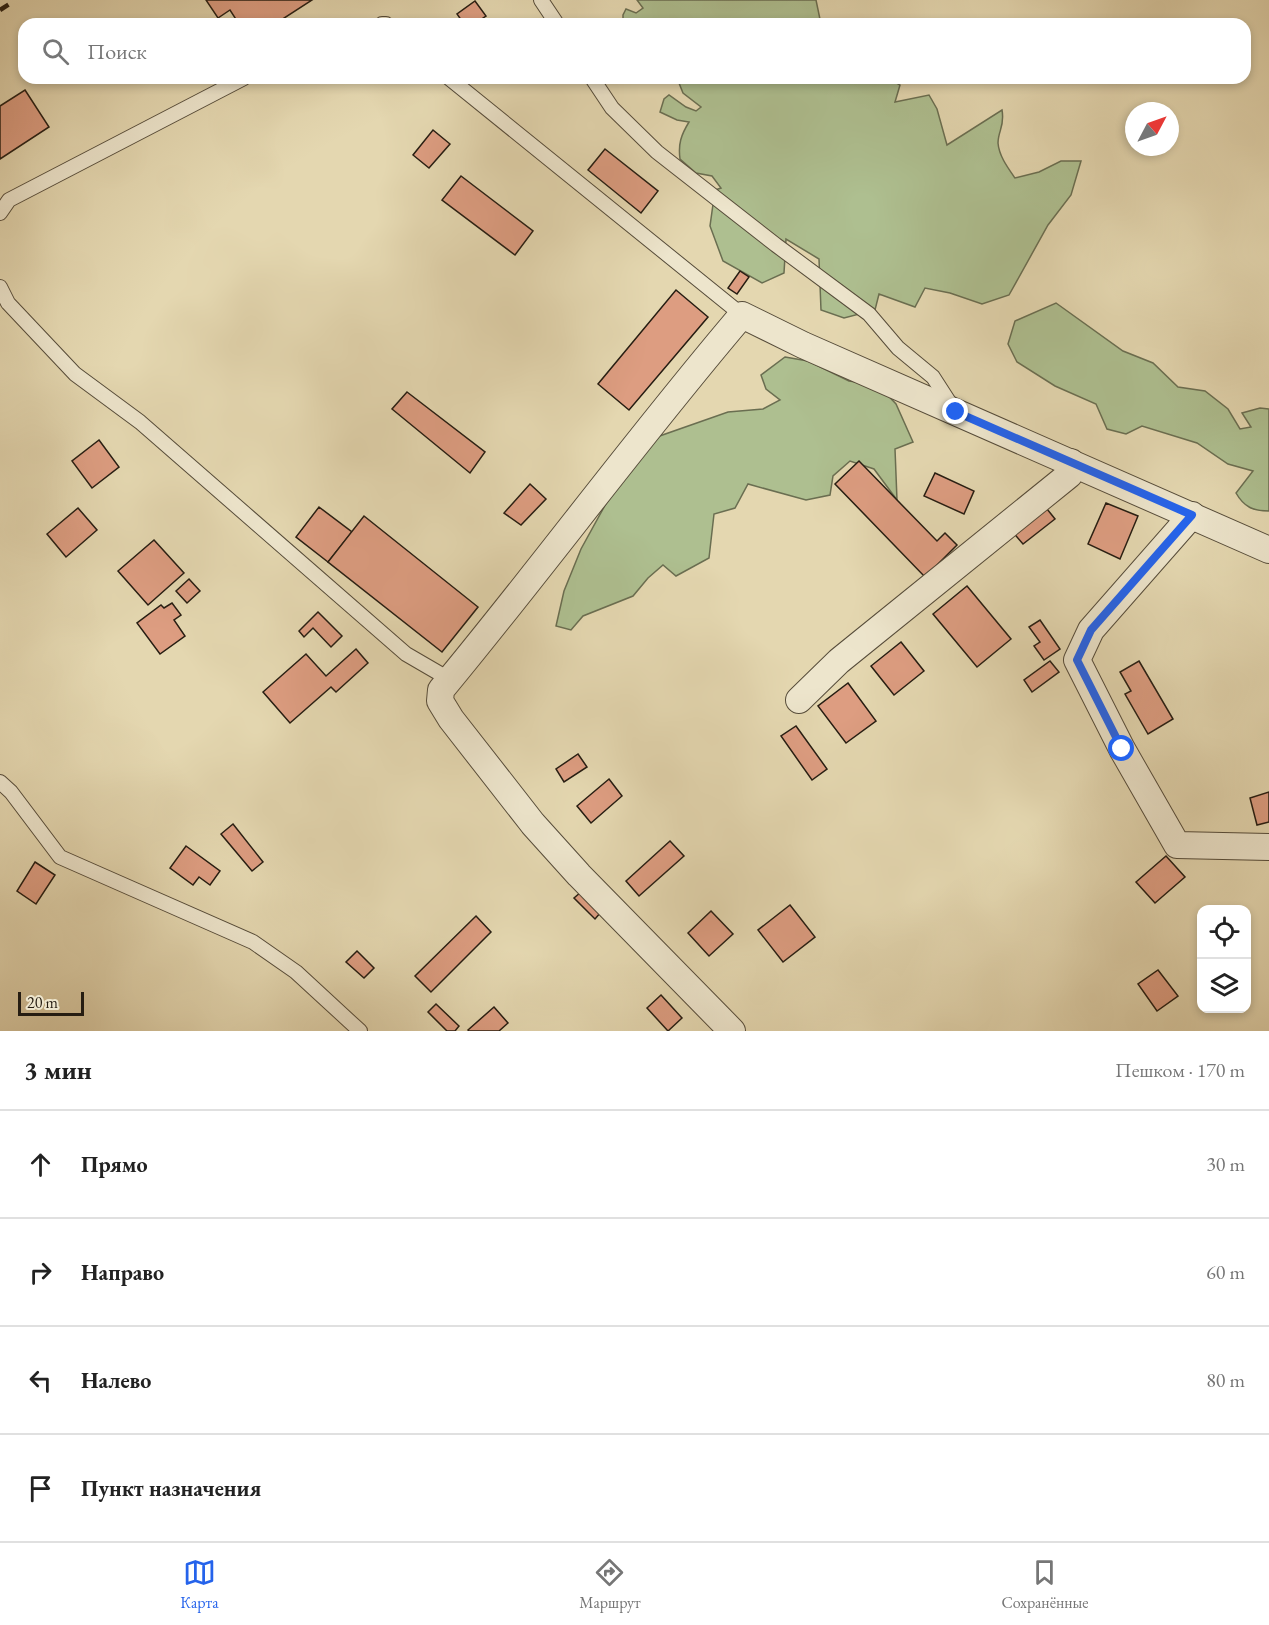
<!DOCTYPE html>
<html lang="ru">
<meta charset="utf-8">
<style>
:root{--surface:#fff;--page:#f6f6f6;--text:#222;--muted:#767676;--line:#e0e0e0;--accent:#2563eb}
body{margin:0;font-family:"EB Garamond",serif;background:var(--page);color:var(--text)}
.controls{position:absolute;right:18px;bottom:18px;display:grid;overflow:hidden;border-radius:12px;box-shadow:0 3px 9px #0003}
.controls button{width:54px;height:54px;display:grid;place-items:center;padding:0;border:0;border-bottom:2px solid var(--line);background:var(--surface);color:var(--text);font:30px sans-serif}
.compass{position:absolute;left:1125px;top:102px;width:54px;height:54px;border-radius:50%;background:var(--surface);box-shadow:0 3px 9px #0003;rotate:49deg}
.scale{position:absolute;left:18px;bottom:15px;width:66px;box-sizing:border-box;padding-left:6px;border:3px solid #261d12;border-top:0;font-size:16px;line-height:21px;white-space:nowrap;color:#261d12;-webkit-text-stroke:4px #ede5cc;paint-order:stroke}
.stop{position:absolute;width:18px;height:18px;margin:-14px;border:4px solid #2563eb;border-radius:50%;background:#fff}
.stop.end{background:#2563eb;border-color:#fff;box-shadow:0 2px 6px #0008}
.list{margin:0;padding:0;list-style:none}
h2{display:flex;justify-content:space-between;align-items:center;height:78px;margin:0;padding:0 24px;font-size:26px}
h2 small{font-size:20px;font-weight:400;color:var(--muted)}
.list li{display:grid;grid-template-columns:39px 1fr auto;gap:18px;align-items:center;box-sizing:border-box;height:108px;padding:0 24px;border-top:2px solid var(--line)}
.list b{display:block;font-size:22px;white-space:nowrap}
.list em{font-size:20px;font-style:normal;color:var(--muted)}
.icon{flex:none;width:33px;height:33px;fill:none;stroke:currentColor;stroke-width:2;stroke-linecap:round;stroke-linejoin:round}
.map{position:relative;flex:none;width:1269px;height:1031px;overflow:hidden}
.search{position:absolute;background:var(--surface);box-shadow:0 3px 9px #0003;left:18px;right:18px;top:18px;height:66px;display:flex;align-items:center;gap:15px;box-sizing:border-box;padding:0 21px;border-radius:18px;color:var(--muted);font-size:22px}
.sheet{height:510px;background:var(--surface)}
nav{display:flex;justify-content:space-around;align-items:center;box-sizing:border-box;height:84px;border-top:2px solid var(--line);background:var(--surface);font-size:16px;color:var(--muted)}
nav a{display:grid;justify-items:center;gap:3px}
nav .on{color:var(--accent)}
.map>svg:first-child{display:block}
</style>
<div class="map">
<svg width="1269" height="1031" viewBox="0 0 1269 1031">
<rect width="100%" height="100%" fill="#e4d7b0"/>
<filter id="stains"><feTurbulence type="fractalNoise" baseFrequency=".00333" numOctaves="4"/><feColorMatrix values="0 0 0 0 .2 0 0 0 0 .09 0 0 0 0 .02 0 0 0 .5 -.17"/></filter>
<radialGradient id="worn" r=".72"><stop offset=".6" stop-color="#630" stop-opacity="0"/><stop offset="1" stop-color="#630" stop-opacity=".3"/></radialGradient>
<!-- green -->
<g fill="#aebf90" stroke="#6a6e51" stroke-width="1.5">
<path d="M 637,0 L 816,0 L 821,24 L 623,24 L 623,15 L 626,9 L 636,13 L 643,8 Z"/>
<path d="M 677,78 L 888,78 L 900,85 L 895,102 L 929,95 L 937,109 L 947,145 L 1002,110 C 1005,126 998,131 998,143 C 999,156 1008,168 1015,178 L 1039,172 L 1061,161 L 1081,161 L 1071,195 L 1048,225 L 1009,295 L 982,304 L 950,293 L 925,288 L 915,307 L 879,294 L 875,310 L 844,318 L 821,310 L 819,259 L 786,239 L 784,273 L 762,283 L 723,261 L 710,226 L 715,190 L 721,188 L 712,176 L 696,173 L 680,159 C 678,144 681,135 689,122 L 677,120 L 660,112 L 664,99 L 669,95 L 686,107 L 696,111 L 701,107 L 683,93 Z"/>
<path d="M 1056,303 L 1123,351 L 1153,363 L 1178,387 L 1205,391 L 1228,409 L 1240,429 L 1251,427 L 1242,413 L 1260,408 L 1269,409 L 1269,511 C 1253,511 1244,507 1236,493 L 1253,471 L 1228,464 L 1197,443 L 1142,426 L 1126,434 L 1107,429 L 1096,404 L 1055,386 L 1017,362 L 1008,344 L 1015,321 Z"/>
<path d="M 785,357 L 808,361 L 849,381 L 878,385 L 896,404 L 913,442 L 895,449 L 897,500 L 874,469 L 850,461 L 833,476 L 830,495 L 806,500 L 748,484 L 735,508 L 714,514 L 709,558 L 676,576 L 663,565 L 648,578 L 633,596 L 583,616 L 571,630 L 556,626 L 564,591 L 581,549 L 620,478 L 654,438 L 728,412 L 763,409 L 780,400 L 766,389 L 761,375 Z"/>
</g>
<!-- building -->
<g fill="#dd9d81" stroke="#261d12" stroke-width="1.5">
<path d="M 206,0 L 312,0 L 275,24 L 239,24 L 230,10 L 218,18 Z"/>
<path d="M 475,1 L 486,16 L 474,24 L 464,24 L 457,14 Z"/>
<path d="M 25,90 L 49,127 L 0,159 L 0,106 Z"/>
<path d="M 433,130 L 450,144 L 429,168 L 413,155 Z"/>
<path d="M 605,149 L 658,191 L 641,213 L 588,170 Z"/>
<path d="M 461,176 L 533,231 L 515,255 L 442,200 Z"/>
<path d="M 740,271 L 749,277 L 737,294 L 728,288 Z"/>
<path d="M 676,290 L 708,317 L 629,410 L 598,384 Z"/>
<path d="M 407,392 L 485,452 L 470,473 L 392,409 Z"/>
<path d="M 99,440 L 119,467 L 92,488 L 72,461 Z"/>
<path d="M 859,461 L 937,541 L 945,533 L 957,545 L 925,577 L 835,484 Z"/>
<path d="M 935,473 L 974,491 L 964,514 L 924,496 Z"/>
<path d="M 530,484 L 546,499 L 521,525 L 504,513 Z"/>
<path d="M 1106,503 L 1138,516 L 1120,559 L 1088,544 Z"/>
<path d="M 1043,504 L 1055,519 L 1023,544 L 1011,530 Z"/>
<path d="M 319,507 L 352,532 L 328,562 L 296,537 Z"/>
<path d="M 78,508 L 97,530 L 66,557 L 47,534 Z"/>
<path d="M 364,516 L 478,607 L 442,652 L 328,562 Z"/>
<path d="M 154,540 L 184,573 L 148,605 L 118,571 Z"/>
<path d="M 189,579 L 200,591 L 187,603 L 176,591 Z"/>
<path d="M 967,586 L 1011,639 L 977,667 L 933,614 Z"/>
<path d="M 172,603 L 181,615 L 174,620 L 185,636 L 160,654 L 137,623 L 161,605 L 164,608 Z"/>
<path d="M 318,612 L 342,636 L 331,647 L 313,628 L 304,637 L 299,631 Z"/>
<path d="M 1040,620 L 1060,649 L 1044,660 L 1034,646 L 1040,642 L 1029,627 Z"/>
<path d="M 901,642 L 924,671 L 894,695 L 871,666 Z"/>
<path d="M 356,649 L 368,663 L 336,692 L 331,687 L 290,723 L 263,692 L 306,654 L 326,676 Z"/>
<path d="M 1050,661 L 1059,672 L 1032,692 L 1024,680 Z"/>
<path d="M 1139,661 L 1173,719 L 1148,734 L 1125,694 L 1131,691 L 1120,672 Z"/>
<path d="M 848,683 L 876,721 L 846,743 L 818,706 Z"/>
<path d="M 796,726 L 827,769 L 812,780 L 781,736 Z"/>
<path d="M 578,754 L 587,767 L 564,782 L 556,769 Z"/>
<path d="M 609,779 L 622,796 L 591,823 L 577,806 Z"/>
<path d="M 1269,792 L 1269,822 L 1257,825 L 1250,798 Z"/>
<path d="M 233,824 L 263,862 L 252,871 L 221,834 Z"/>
<path d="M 670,841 L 684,856 L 639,896 L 626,881 Z"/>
<path d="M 186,846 L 220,871 L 210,885 L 199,877 L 193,885 L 170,868 Z"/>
<path d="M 1166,856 L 1185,877 L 1155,903 L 1136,882 Z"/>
<path d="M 35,862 L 55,875 L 36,904 L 17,891 Z"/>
<path d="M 581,892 L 601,912 L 595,919 L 574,898 Z"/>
<path d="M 790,905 L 815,937 L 783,962 L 758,930 Z"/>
<path d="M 711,911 L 733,934 L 709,956 L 688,933 Z"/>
<path d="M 476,916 L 491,932 L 431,992 L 415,976 Z"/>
<path d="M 357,951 L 374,968 L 364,978 L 346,962 Z"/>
<path d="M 1158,970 L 1178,996 L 1157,1011 L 1138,984 Z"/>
<path d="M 661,995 L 682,1018 L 668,1031 L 647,1008 Z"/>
<path d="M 436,1004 L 459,1026 L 455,1031 L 447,1031 L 428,1012 Z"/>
<path d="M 494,1007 L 508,1023 L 499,1031 L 469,1031 L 468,1030 Z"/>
</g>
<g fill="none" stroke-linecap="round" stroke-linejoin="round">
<!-- service casing -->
<g stroke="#564c3a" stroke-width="16">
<g id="service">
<path d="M 541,0 L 557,24"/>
<path d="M 382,24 L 386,24"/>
<path d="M 449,78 L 742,315"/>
<path d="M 592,78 L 612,108 L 657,152 L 776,245 L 869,314 L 898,348 L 933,377 L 953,408"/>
<path d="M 0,213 L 9,200 L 244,78"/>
<path d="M 0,287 L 8,303 L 75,374 L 140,422 L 406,654 L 449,679"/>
<path d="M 0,782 L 11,792 L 60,857 L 253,942 L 296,972 L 360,1031"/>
</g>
</g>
<!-- minor casing -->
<g stroke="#564c3a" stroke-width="28">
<g id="minor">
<path d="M 1192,515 L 1091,630 L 1077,660 L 1122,749 L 1177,845 L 1269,847"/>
<path d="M 799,700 L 839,661 L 1069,475 L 1071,462"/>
<path d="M 732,1031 L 579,875 L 533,824 L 451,719 L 440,701 L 441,690 C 543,567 638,437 742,315 L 803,345 L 1269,550"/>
</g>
</g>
<!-- service -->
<use href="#service" stroke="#ede5cc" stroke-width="14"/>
<!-- minor -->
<use href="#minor" stroke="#ede5cc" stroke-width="26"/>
<!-- rail -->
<path stroke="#261d12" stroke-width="4.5" stroke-dasharray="10 10" stroke-linecap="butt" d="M 0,10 L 16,0"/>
</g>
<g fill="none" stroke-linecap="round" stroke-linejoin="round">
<!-- route -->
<path stroke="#2563eb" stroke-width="8" d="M 956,412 L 1192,515 L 1091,630 L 1077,660 L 1122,749"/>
</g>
<rect width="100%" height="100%" filter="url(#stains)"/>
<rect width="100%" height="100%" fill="url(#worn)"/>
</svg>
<div class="controls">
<button><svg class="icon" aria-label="locate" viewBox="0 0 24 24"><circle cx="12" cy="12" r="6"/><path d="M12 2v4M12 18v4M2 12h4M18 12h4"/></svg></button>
<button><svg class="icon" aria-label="layers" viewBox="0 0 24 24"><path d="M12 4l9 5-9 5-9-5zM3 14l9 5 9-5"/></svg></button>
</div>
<svg class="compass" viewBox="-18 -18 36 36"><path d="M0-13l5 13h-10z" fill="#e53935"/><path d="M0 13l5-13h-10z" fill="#767676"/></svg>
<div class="scale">20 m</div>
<div class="stop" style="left:1122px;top:749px"></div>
<div class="stop end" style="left:956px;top:412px"></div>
<div class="search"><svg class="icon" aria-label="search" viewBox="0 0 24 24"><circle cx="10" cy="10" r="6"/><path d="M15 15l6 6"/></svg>Поиск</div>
</div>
<section class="sheet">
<h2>3 мин<small>Пешком · 170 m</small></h2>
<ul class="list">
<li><svg class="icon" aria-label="ahead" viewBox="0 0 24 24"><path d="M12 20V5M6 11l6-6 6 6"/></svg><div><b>Прямо</b></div><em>30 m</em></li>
<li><svg class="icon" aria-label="right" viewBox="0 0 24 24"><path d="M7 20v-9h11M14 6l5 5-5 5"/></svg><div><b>Направо</b></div><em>60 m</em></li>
<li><svg class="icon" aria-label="left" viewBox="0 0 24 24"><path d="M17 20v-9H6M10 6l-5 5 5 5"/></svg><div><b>Налево</b></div><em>80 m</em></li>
<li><svg class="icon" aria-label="arrive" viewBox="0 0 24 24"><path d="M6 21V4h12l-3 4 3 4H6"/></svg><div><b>Пункт назначения</b></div></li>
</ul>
</section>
<nav>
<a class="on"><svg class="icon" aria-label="map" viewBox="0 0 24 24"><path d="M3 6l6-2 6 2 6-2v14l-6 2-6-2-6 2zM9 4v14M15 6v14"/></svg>Карта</a>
<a><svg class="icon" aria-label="directions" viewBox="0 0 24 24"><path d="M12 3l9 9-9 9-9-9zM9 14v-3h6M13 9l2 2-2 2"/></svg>Маршрут</a>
<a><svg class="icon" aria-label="saved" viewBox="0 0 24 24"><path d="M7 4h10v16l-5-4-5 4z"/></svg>Сохранённые</a>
</nav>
